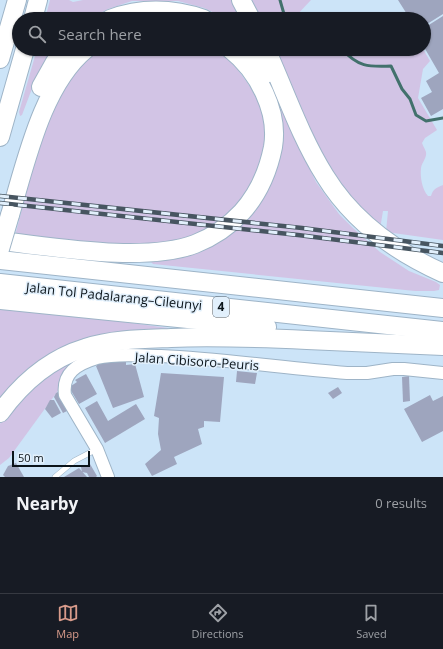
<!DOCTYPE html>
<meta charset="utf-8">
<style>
:root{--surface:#171b24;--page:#242831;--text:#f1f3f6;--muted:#9ea1a6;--line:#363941;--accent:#d89b8b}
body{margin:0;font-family:"Open Sans",sans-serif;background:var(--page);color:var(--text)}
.scale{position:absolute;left:12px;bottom:10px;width:78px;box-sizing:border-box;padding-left:4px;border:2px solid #0b141a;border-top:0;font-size:11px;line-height:14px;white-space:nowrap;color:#0b141a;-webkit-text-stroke:3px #e2f0fc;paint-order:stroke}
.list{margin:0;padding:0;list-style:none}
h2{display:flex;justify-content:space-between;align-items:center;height:52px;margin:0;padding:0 16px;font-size:17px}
h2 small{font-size:13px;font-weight:400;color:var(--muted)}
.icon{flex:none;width:22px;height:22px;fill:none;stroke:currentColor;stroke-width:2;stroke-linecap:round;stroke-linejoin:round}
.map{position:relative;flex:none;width:443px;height:477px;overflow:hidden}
.search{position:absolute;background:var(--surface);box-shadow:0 1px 3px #0004;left:12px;right:12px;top:12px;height:44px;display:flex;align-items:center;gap:10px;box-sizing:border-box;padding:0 14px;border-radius:22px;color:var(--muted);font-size:15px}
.sheet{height:116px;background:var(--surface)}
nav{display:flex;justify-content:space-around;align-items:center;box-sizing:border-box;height:56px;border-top:1px solid var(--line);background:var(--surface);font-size:11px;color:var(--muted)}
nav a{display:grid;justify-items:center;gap:2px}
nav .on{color:var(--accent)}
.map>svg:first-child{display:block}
</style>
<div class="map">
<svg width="443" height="477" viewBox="0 0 443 477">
<rect width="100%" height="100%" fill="#cce4f8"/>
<!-- green -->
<g fill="#d2c4e5">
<path d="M 50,0 L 69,0 L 73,2 L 83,0 L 232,0 L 244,19 L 227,19 L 204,8 L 178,1 L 132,1 L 108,9 L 90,19 L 45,19 Z"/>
<path d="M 252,0 L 311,0 L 296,16 L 301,19 L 261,19 Z"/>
<path d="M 37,49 L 56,49 L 33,86 L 22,115 L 20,116 L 19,112 Z"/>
<path d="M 99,49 L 215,49 C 224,54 231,62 237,69 C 248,82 258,98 262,114 C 276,166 232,228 182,240 C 165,244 147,244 130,244 C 92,243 53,239 15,236 C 28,188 38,137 60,92 C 65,82 89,56 99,49 Z"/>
<path d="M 275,49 L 423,49 L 430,61 L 423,69 L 418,98 L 437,130 L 425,138 L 422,143 C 423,146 425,149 426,152 C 427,158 422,162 421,168 C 420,177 422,189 428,196 L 431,196 C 433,189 436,188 443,185 L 443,240 L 386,232 L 388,211 L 383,211 L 380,229 L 357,205 L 331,170 L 312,134 L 290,82 Z"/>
<path d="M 277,101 L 316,182 L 339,214 L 353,228 L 380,252 L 409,271 L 436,282 L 440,285 L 439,290 L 434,291 L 415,291 L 153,264 L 151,262 L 152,261 L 172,259 L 199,253 L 219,242 L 248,214 Z"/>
<path d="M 0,305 L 168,328 L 168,330 L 63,348 L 34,365 L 13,383 L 0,399 Z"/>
<path d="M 84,355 L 9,458 L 0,465 L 0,424 L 3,418 L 27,392 L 50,373 Z"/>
</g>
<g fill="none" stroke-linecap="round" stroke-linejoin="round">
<!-- stream -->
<g stroke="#42716c" stroke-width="3">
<path d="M 280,0 L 284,14 L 292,19"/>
<path d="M 342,49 C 358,67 368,67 391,66 L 402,89 L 410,99 L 416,115 L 426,121 L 443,118"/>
</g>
</g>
<!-- building -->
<g fill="#9ea5be">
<path d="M 398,0 L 443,0 L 443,14 L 424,26 L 424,19 L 410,19 Z"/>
<path d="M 443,16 L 443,109 L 431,116 L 421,98 L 432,92 L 426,81 L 439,73 L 424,47 L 424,28 Z"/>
<path d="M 105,359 L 126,361 L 126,365 L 135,364 L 144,397 L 113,408 L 96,366 Z"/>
<path d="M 237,371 L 257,373 L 255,384 L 236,382 Z"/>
<path d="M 161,373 L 224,377 L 220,422 L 204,421 L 204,427 L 198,429 L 202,444 L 174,457 L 177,464 L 152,476 L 145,464 L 161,450 L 158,434 L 159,418 L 154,416 Z"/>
<path d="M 86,374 L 97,394 L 79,404 L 70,389 L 71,386 L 77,382 L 75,380 Z"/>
<path d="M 409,376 L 410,401 L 403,402 L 402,377 Z"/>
<path d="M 338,387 L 342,393 L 333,399 L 328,393 Z"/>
<path d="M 60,391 L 69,410 L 63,413 L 54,397 L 56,393 Z"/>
<path d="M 430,395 L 433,401 L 443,396 L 443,431 L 422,442 L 404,409 Z"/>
<path d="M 50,400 L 54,400 L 61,413 L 52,418 L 45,409 Z"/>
<path d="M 97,401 L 108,421 L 136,404 L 145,419 L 105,443 L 85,408 Z"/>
<path d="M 16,463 L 24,477 L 5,477 L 3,475 L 8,466 Z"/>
<path d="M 90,464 L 97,476 L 96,477 L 89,477 L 87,473 L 82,472 L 81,467 Z"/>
<path d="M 79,468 L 87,477 L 64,477 Z"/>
</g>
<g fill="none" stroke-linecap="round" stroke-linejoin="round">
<!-- service casing -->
<g stroke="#9eb4c7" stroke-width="6">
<path id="service" d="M 55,477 L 74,461 L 97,449"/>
</g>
<!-- tertiary casing -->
<g stroke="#9eb4c7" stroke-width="14">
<path id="tertiary" d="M 108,477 L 97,449 L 65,395 C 62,373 77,364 97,358 C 117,353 141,356 161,356 C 223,359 285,368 347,373 L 367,373 L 393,369 L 404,369 L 443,373"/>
</g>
<!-- motorway casing -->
<g stroke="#9eb4c7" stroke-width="20">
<g id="motorway">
<path d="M 241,0 L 251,19"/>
<path d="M 33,19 L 38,0"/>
<path d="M 110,19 C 142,7 172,8 204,19"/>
<path d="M 250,49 L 269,73"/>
<path d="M 266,49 C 285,91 300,136 325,176 C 352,220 396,252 443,273"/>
<path d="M 0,59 L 17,0"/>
<path d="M 41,87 L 55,62 L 66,49"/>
<path d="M 0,137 L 25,49"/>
<path d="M 10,215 C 26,162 42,85 86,49"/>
<path d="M 0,241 C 55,247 144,263 195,244 C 213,237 229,226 242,212 C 259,193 268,172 273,147 C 279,111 258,71 230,49"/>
<path d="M 0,260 L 443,308"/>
<path d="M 0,283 L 443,331"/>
<path d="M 0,300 L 267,327"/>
<path d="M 0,413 C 21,384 49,359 85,348 C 112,339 143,339 171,338 C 217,336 262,338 307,340 C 352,342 398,344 443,346"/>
</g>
</g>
<!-- service -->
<use href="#service" stroke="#fff" stroke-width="5"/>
<!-- tertiary -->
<use href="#tertiary" stroke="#fff" stroke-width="12"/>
<!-- motorway -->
<use href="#motorway" stroke="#fff" stroke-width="18"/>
<!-- rail casing -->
<g stroke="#475560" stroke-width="4.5">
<g id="rail">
<path d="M 0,196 L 302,228 L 443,246"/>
<path d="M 0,203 L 298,235 L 443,253"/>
</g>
</g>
<!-- rail -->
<use href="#rail" stroke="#e2f0fc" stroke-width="3" stroke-dasharray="9" stroke-linecap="butt"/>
<!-- motorway-bridge casing -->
<g stroke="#9eb4c7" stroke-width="20" stroke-linecap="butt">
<path id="motorway-bridge" d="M 0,249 L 10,215"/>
</g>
<!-- motorway-bridge -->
<use href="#motorway-bridge" stroke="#fff" stroke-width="18"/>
</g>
<g text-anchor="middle" stroke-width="3" stroke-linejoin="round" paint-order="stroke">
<!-- shield labels -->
<rect fill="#e2f0fc" stroke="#4c565e" stroke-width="1" x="213" y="297" width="16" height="20" rx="3"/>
<g font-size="12" font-weight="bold" fill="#0b141a">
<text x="221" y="311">4</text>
</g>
<!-- street labels -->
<g font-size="13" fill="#0b141a" stroke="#e2f0fc">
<text transform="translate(114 296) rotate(6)" y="5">Jalan Tol Padalarang–Cileunyi</text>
<text transform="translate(197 361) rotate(4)" y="5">Jalan Cibisoro-Peuris</text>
</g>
</g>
</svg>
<div class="scale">50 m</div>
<div class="search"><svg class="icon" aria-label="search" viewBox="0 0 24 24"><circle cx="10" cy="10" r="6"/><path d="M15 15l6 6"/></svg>Search here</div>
</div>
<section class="sheet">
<h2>Nearby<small>0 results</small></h2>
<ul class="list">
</ul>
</section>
<nav>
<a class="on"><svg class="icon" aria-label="map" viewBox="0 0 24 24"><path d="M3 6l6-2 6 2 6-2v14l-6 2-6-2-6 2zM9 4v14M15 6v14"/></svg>Map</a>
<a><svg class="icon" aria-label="directions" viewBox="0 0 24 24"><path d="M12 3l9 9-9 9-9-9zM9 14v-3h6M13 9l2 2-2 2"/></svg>Directions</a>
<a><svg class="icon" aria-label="saved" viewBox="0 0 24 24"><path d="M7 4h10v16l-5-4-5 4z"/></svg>Saved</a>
</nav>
